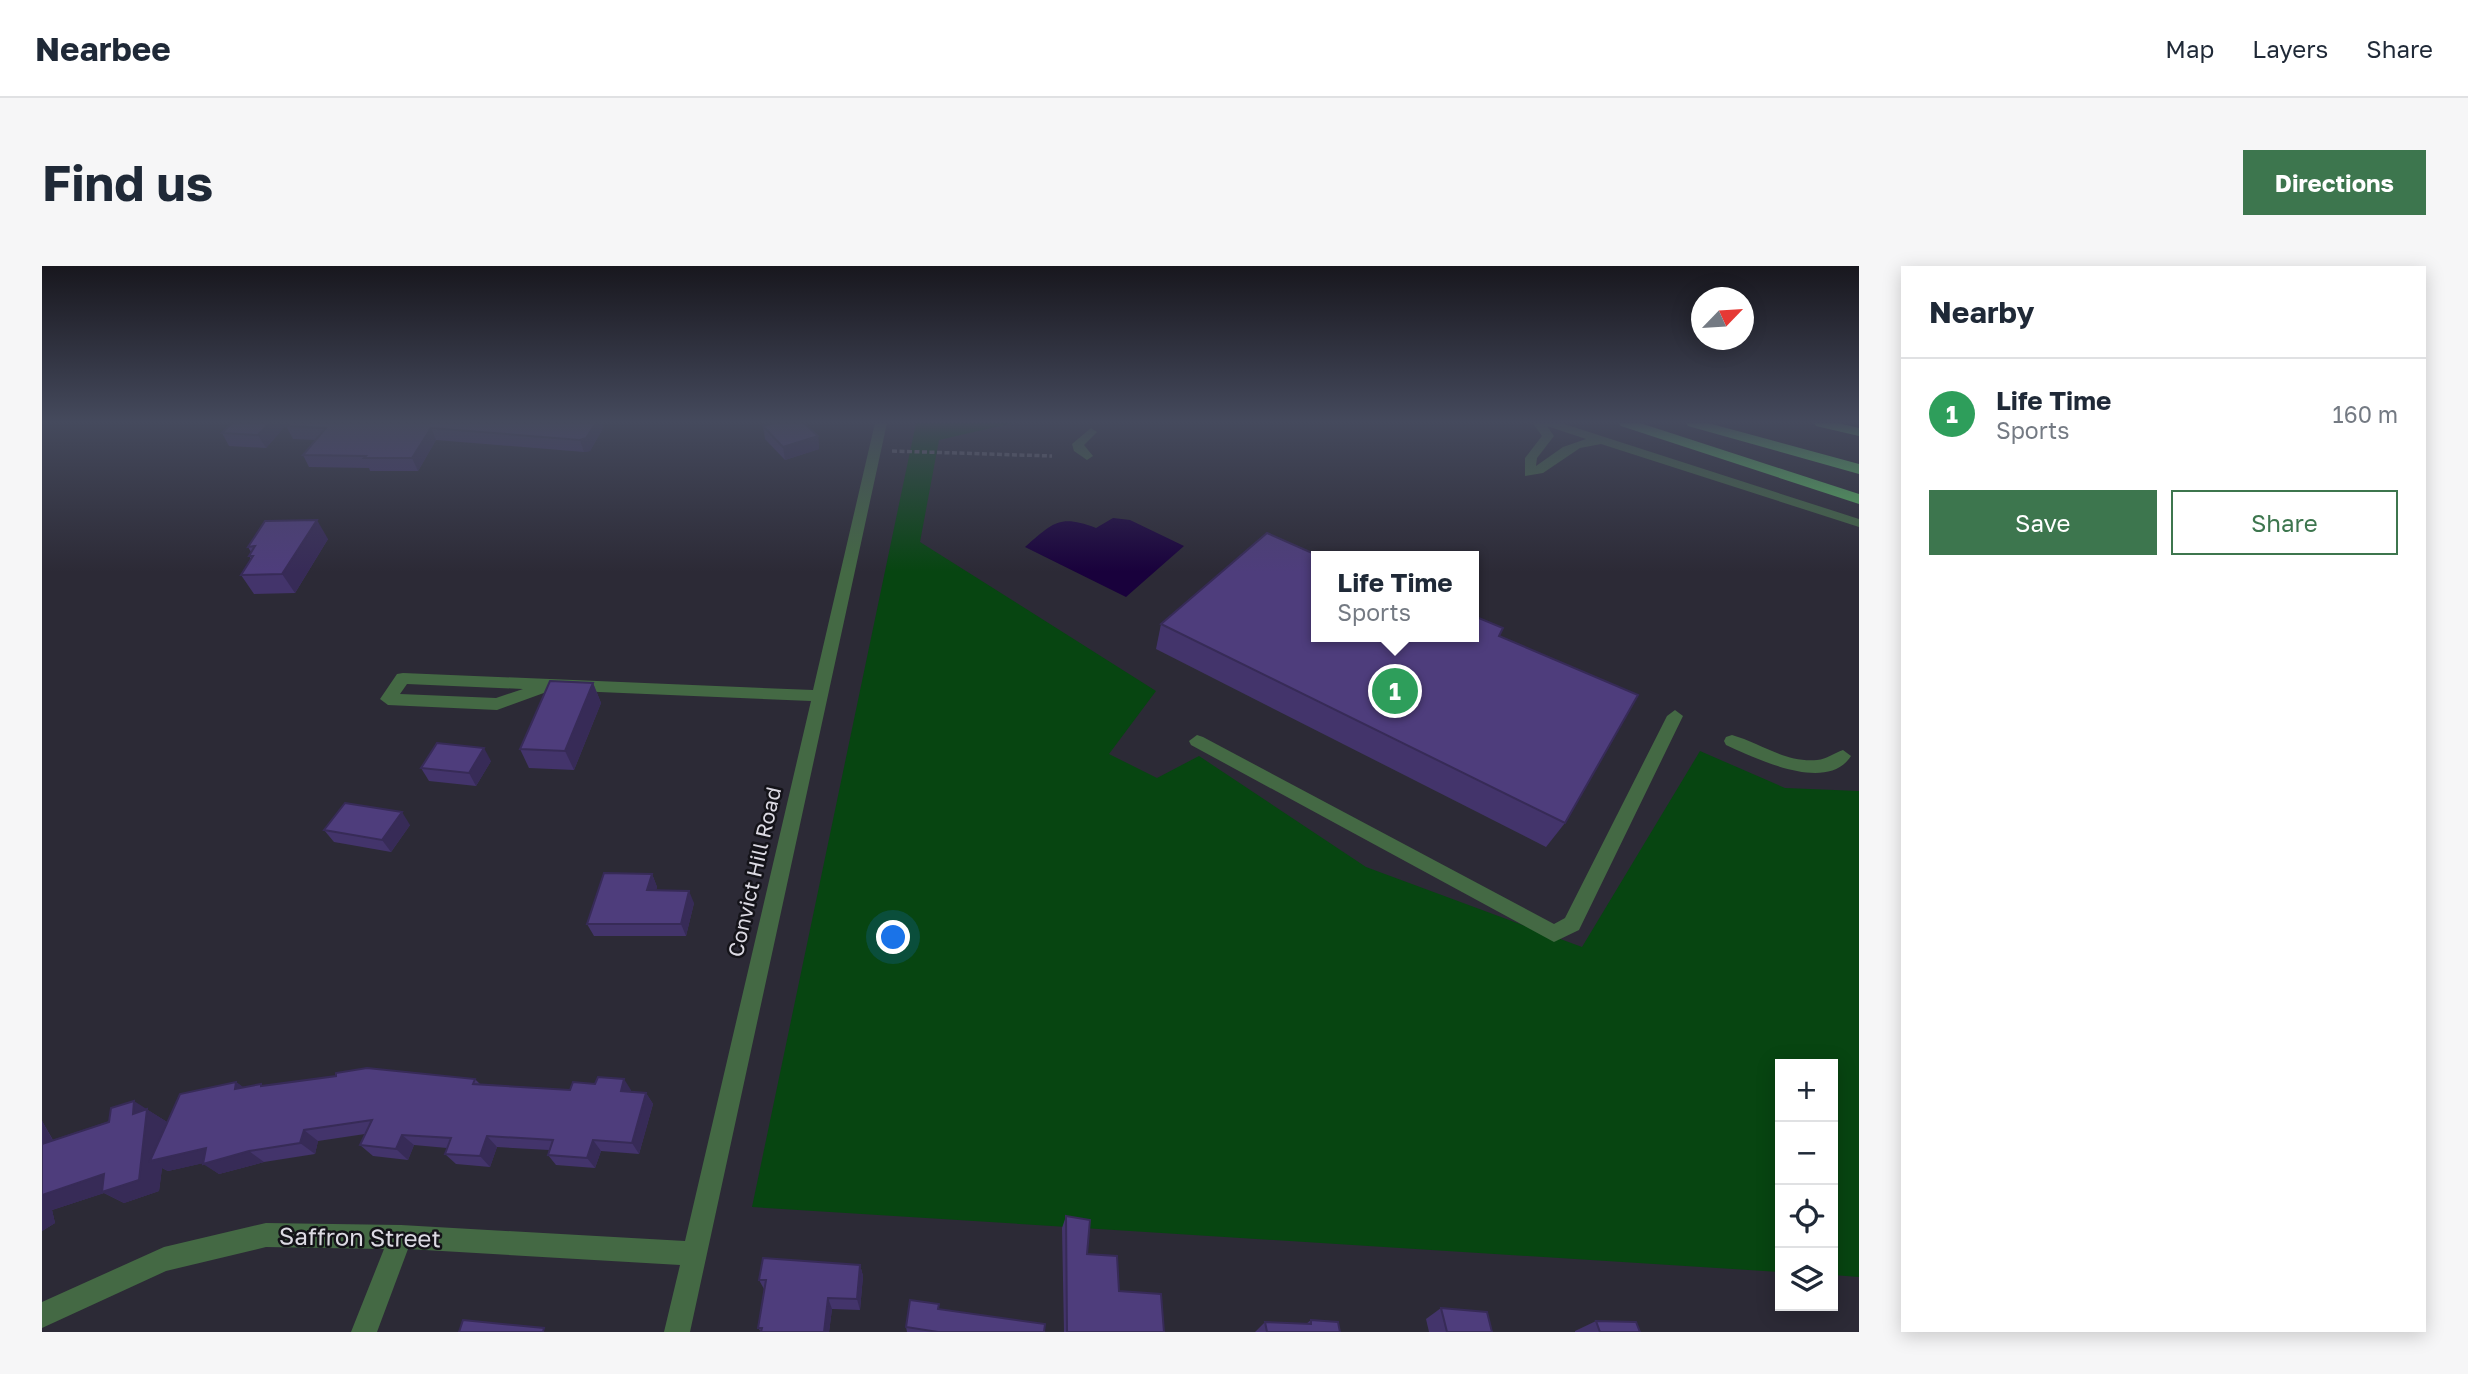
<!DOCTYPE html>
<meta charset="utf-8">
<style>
:root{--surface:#fff;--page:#f6f6f7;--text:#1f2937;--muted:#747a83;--line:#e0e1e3;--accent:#3d764e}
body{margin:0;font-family:"Golos Text",sans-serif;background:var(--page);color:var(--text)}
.controls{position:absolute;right:21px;bottom:21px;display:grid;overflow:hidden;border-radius:0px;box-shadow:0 4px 18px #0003}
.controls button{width:63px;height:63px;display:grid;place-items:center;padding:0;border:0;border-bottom:2px solid var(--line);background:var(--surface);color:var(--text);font:35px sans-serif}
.compass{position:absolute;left:1649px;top:21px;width:63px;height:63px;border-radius:50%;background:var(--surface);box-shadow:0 4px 18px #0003;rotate:65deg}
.you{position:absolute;left:852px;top:672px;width:24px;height:24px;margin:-18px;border:5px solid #fff;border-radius:50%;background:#1a73e8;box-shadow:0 0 0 10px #1a73e833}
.badge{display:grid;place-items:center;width:46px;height:46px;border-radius:50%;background:var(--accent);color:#fff;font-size:23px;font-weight:700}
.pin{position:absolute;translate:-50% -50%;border:4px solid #fff;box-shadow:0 2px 7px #0006}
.popup{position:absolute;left:1269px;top:285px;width:168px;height:91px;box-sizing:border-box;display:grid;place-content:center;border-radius:0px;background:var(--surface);filter:drop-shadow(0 2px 5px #0005);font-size:23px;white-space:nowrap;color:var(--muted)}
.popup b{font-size:26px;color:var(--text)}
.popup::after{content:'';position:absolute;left:50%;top:100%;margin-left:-14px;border:14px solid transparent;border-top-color:var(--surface)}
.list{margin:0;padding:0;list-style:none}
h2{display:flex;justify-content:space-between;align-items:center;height:91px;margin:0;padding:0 28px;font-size:30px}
h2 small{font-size:23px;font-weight:400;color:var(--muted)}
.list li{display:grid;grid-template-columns:46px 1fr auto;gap:21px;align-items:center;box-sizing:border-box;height:112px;padding:0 28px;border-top:2px solid var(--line)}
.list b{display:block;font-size:26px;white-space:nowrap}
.list p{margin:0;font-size:23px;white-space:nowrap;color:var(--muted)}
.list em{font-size:23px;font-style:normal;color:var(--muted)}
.actions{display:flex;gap:14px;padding:21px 28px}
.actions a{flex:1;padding:16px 0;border:2px solid var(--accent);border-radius:0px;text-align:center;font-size:24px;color:var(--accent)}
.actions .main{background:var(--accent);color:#fff}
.icon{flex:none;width:38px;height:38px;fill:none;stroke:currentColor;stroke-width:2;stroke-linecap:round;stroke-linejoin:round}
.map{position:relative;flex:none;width:1817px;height:1066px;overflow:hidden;border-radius:0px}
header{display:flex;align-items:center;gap:42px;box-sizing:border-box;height:98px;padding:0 35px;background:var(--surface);border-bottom:2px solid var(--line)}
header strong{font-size:33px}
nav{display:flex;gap:38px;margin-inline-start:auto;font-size:24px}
.intro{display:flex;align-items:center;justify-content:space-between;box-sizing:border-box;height:168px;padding:0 42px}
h1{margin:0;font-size:49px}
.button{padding:18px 32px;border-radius:0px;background:var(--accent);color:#fff;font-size:24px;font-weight:700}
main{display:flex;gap:42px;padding:0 42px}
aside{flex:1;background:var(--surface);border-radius:0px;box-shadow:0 4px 18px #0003}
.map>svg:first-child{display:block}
</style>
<header>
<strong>Nearbee</strong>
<nav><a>Map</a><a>Layers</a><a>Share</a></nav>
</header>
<div class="intro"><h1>Find us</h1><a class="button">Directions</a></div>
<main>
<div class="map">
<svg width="1817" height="1066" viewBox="0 0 1817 1066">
<rect width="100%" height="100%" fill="#2c2a36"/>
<!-- green -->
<path fill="#074511" d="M 874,157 L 971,157 L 897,174 L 878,276 L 1114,425 L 1067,488 L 1115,512 L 1157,490 L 1324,601 L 1540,681 L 1658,485 L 1743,522 L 1817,525 L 1817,1011 L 1791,1009 L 1791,798 L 1738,798 L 1738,1006 L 710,941 Z"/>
<!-- water -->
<path fill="#19013c" d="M 1071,252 L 1088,254 L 1142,280 L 1084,331 L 983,281 C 1011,257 1017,248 1054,262 Z"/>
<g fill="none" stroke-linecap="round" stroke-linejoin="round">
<!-- path -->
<path stroke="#6e6c77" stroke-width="3.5" stroke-dasharray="5 2.5" stroke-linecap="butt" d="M 850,185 L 1010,190"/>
<!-- minor -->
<g fill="#446944" fill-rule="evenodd">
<path d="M 833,157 L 845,157 L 648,1066 L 622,1066 L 638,999 L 366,983 L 335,1066 L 309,1066 L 342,983 L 224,981 L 124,1005 L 0,1062 L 0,1036 L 122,981 L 224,957 L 359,959 L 643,975 L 769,435 L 510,424 L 455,444 L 346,439 L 338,433 L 355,408 L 361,407 L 771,424 ZM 365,418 L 481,423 L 454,432 L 358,428 Z"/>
<path d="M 1491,157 L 1519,157 L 1817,253 L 1817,261 L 1559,178 L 1538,182 L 1501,207 L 1483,210 L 1483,192 L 1500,170 ZM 1505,160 L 1544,173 L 1521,181 L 1494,200 L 1495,192 L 1512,170 Z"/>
<path d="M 1049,162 L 1055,166 L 1042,179 L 1051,190 L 1045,194 L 1032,185 L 1030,178 Z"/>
<path d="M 1633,444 L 1641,450 L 1537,664 L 1512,676 L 1149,479 L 1147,475 L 1155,469 L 1161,471 L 1512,658 L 1523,652 L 1625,450 Z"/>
<path d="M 1690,469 C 1718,477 1744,497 1775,494 C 1785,493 1792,487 1801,484 L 1809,490 C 1785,528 1713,492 1684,479 L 1682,475 L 1684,471 Z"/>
</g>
<!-- highway -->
<g fill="#5abe5f" fill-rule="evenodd">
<path d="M 1577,157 L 1598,157 L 1817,228 L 1817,238 L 1579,160 Z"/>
<path d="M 1644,157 L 1666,157 L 1817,198 L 1817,208 L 1646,160 Z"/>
<path d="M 1772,157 L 1796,157 L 1817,162 L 1817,170 L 1774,160 Z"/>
</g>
</g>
<!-- wall -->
<g fill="#43346b">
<path d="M 190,157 L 244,157 L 245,158 L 224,182 L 187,180 L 180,167 Z"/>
<path d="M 248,157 L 560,157 L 561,162 L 548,185 L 542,186 L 394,174 L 376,205 L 328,205 L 327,202 L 267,201 L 261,189 L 274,174 L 251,173 L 244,160 Z"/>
<path d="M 721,160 L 776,170 L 777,183 L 743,194 L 723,173 Z"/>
<path d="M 286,273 L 253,327 L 212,328 L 199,309 L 209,293 L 207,290 L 209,286 L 206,281 Z"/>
<path d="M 1272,288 L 1457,370 L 1523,557 L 1504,581 L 1114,383 L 1119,358 Z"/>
<path d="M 551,417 L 559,437 L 532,504 L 487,502 L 478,483 Z"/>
<path d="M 449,495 L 434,520 L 387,515 L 379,502 Z"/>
<path d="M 368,559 L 349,586 L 292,576 L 282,564 Z"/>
<path d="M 610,608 L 615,621 L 614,624 L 652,637 L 644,670 L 552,670 L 545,658 Z"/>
<path d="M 433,813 L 438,818 L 528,824 L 589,824 L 589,826 L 604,827 L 611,838 L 597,888 L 559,885 L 553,902 L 514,899 L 506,889 L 507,884 L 455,881 L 448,901 L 414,898 L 403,888 L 405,882 L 372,879 L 366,894 L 331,890 L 318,879 L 323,868 L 276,875 L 273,888 L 222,896 L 177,908 L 161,897 L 126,905 L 120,902 L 117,925 L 82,937 L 62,927 L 10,944 L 13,957 L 0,965 L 0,855 L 11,874 L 104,843 L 125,856 L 124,859 L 194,816 L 202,822 L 222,820 Z"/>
<path d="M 1024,950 L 1045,988 L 1077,1025 L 1122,1066 L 1022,1066 L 1020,962 Z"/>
<path d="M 818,999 L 821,1010 L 818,1044 L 790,1043 L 787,1066 L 719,1066 L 716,1062 L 722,1023 L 717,1014 Z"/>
<path d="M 897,1038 L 897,1043 L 1002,1066 L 865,1066 L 864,1061 Z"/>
<path d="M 1399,1042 L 1450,1066 L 1387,1066 L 1384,1053 Z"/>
<path d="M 1269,1054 L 1298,1066 L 1213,1066 L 1223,1056 L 1264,1058 Z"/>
<path d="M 1554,1055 L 1598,1066 L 1533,1066 L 1533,1065 Z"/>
</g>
<!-- shaded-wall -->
<g fill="#372b57">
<path d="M 227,157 L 244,157 L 245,158 L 224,182 L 216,169 Z"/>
<path d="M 554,157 L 560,157 L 561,162 L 548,185 L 542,186 L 538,174 Z"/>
<path d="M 389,162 L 394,174 L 376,205 L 370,192 Z"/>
<path d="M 776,170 L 777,183 L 743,194 L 741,181 Z"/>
<path d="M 275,254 L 286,273 L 253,327 L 240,308 Z"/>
<path d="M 551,417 L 559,437 L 532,504 L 523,485 Z"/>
<path d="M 442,482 L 449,495 L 434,520 L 427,507 Z"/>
<path d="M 360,546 L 368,559 L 349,586 L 340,574 Z"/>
<path d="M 610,608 L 615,621 L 610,636 L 605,624 Z"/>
<path d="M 647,625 L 652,637 L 644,670 L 639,658 Z"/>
<path d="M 582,813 L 589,824 L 586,836 L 579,825 Z"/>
<path d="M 194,816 L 209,827 L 193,823 Z"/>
<path d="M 604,827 L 611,838 L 597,888 L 590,877 Z"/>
<path d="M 92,835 L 125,856 L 121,892 L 164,882 L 207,885 L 222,896 L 177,908 L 161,898 L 180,893 L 126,905 L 120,902 L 117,925 L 82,937 L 62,927 L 10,944 L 13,957 L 0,965 L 0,929 L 91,848 Z"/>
<path d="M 0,855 L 20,891 L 0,880 Z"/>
<path d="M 262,864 L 276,875 L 273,888 L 258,877 Z"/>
<path d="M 360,869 L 372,879 L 366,894 L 354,883 Z"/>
<path d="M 445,870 L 455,881 L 448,901 L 438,890 Z"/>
<path d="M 551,874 L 559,885 L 553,902 L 545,892 Z"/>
<path d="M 818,999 L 821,1010 L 818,1044 L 815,1033 Z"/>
<path d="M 786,1032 L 790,1043 L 787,1066 L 782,1066 Z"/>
</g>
<!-- building -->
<g fill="#4e3d7c" stroke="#372b57" stroke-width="2">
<path d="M 190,157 L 227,157 L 216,169 L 180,167 Z"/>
<path d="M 248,157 L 554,157 L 544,172 L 538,174 L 389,162 L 370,192 L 322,192 L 324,190 L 261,189 L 284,162 L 244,160 Z"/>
<path d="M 732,157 L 762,157 L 776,170 L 741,181 L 721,160 Z"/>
<path d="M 275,254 L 240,308 L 199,309 L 211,290 L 207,290 L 213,280 L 206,281 L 223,255 Z"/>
<path d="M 1225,267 L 1277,290 L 1274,290 L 1274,371 L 1432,371 L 1432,350 L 1461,362 L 1457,370 L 1596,429 L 1523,557 L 1119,358 Z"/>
<path d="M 508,415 L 551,417 L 523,485 L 478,483 Z"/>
<path d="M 395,477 L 442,482 L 427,507 L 379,502 Z"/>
<path d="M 303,537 L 360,546 L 340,574 L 282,564 Z"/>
<path d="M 562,607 L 610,608 L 605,624 L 647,625 L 639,658 L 545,658 Z"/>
<path d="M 325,802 L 433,813 L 431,818 L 528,824 L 531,816 L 553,818 L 556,811 L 582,813 L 579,825 L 604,827 L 590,877 L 551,874 L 545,892 L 506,889 L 511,874 L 445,870 L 438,890 L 403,888 L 409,872 L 360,869 L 354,883 L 318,879 L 330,854 L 262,864 L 258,877 L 207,885 L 161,898 L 164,882 L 108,895 L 138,828 L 194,816 L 193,823 L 219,818 L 219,820 L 294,810 L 294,807 Z"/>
<path d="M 92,835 L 91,848 L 105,843 L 97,914 L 60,926 L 62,908 L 0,929 L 0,878 L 67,856 L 69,842 Z"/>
<path d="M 1024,950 L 1048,954 L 1045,988 L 1075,990 L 1077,1025 L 1119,1028 L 1122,1066 L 1025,1066 Z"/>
<path d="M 721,992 L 818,999 L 815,1033 L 786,1032 L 782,1066 L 719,1066 L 720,1062 L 716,1062 L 724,1014 L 717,1014 Z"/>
<path d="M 868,1034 L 897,1038 L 896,1043 L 1003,1058 L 1002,1066 L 896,1066 L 864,1061 Z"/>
<path d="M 1399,1042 L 1445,1046 L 1450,1066 L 1405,1066 Z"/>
<path d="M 421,1054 L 502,1062 L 501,1066 L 417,1066 Z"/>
<path d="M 1269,1054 L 1296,1056 L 1298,1066 L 1225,1066 L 1223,1056 L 1269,1058 Z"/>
<path d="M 1554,1055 L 1594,1056 L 1598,1066 L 1558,1066 Z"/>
</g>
<!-- sky -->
<linearGradient id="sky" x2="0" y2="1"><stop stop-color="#18171e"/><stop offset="0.51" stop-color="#454a5d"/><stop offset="1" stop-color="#454a5d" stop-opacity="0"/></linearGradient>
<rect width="1817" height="306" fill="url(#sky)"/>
<g text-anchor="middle" stroke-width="5" stroke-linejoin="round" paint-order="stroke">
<!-- street labels -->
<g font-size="21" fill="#dcdae3" stroke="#141319">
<text transform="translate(713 606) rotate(-77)" y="7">Convict Hill Road</text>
</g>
<!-- near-street labels -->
<g font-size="24" fill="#dcdae3" stroke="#141319">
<text transform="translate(318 972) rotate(1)" y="8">Saffron Street</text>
</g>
</g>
</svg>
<div class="controls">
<button>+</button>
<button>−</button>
<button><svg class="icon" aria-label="locate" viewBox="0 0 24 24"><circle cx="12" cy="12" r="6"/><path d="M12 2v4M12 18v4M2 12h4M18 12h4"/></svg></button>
<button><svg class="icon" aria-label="layers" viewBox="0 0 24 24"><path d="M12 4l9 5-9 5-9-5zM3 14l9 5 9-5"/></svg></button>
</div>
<svg class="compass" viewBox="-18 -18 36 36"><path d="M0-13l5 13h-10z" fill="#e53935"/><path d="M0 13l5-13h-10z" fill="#747a83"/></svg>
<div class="you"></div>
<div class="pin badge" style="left:1353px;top:425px;background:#2e9e5b">1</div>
<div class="popup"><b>Life Time</b>Sports</div>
</div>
<aside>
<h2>Nearby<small></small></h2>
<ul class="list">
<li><span class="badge" style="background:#2e9e5b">1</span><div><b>Life Time</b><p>Sports</p></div><em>160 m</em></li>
</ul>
<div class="actions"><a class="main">Save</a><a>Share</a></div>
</aside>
</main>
